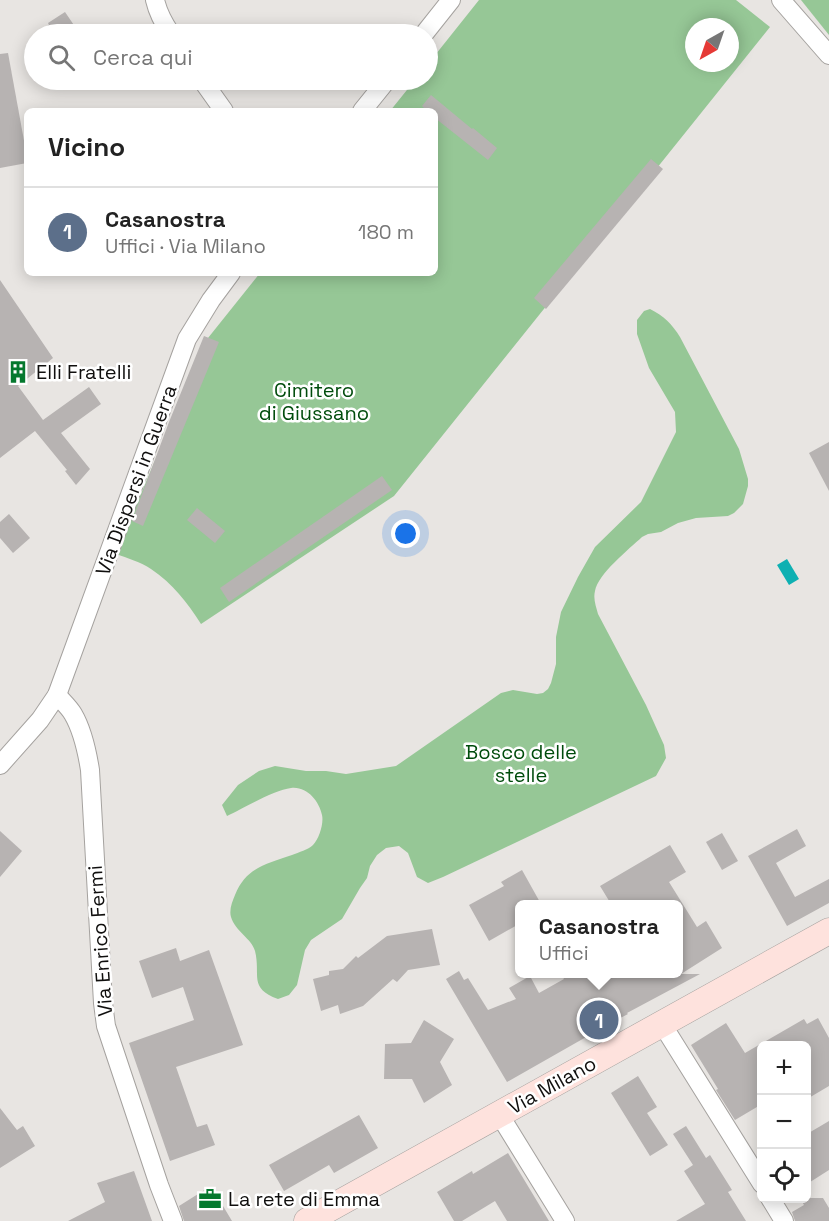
<!DOCTYPE html>
<html lang="it">
<meta charset="utf-8">
<style>
:root{--surface:#fff;--page:#f6f6f6;--text:#222;--muted:#767676;--line:#e0e0e0;--accent:#05782e}
body{margin:0;font-family:"Space Grotesk",sans-serif;background:var(--page);color:var(--text)}
.controls{position:absolute;right:18px;bottom:18px;display:grid;overflow:hidden;border-radius:9px;box-shadow:0 3px 15px #0003}
.controls button{width:54px;height:54px;display:grid;place-items:center;padding:0;border:0;border-bottom:2px solid var(--line);background:var(--surface);color:var(--text);font:30px sans-serif}
.compass{position:absolute;left:685px;top:18px;width:54px;height:54px;border-radius:50%;background:var(--surface);box-shadow:0 3px 15px #0003;rotate:220deg}
.you{position:absolute;left:406px;top:534px;width:21px;height:21px;margin:-15px;border:4px solid #fff;border-radius:50%;background:#1a73e8;box-shadow:0 0 0 9px #1a73e833}
.badge{display:grid;place-items:center;width:39px;height:39px;border-radius:50%;background:var(--accent);color:#fff;font-size:20px;font-weight:700}
.pin{position:absolute;translate:-50% -50%;border:3px solid #fff;box-shadow:0 2px 6px #0006}
.popup{position:absolute;left:515px;top:900px;width:168px;height:78px;box-sizing:border-box;display:grid;place-content:center;border-radius:9px;background:var(--surface);filter:drop-shadow(0 2px 4px #0005);font-size:20px;white-space:nowrap;color:var(--muted)}
.popup b{font-size:22px;color:var(--text)}
.popup::after{content:'';position:absolute;left:50%;top:100%;margin-left:-12px;border:12px solid transparent;border-top-color:var(--surface)}
.list{margin:0;padding:0;list-style:none}
h2{display:flex;justify-content:space-between;align-items:center;height:78px;margin:0;padding:0 24px;font-size:26px}
h2 small{font-size:20px;font-weight:400;color:var(--muted)}
.list li{display:grid;grid-template-columns:39px 1fr auto;gap:18px;align-items:center;box-sizing:border-box;height:90px;padding:0 24px;border-top:2px solid var(--line)}
.list b{display:block;font-size:22px;white-space:nowrap}
.list p{margin:0;font-size:20px;white-space:nowrap;color:var(--muted)}
.list em{font-size:20px;font-style:normal;color:var(--muted)}
.icon{flex:none;width:33px;height:33px;fill:none;stroke:currentColor;stroke-width:2;stroke-linecap:round;stroke-linejoin:round}
.map{position:relative;flex:none;width:829px;height:1221px;overflow:hidden}
.search{position:absolute;background:var(--surface);box-shadow:0 3px 15px #0003;left:24px;top:24px;width:414px;height:66px;display:flex;align-items:center;gap:15px;box-sizing:border-box;padding:0 21px;border-radius:33px;color:var(--muted);font-size:22px}
.panel{position:absolute;background:var(--surface);box-shadow:0 3px 15px #0003;left:24px;top:108px;width:414px;height:168px;border-radius:9px}
.map>svg:first-child{display:block}
</style>
<div class="map">
<svg width="829" height="1221" viewBox="0 0 829 1221">
<rect width="100%" height="100%" fill="#e8e5e2"/>
<!-- green -->
<g fill="#96c796" fill-rule="evenodd">
<path d="M 479,0 L 736,0 L 770,27 L 394,496 L 201,624 C 187,602 173,584 151,569 C 141,562 127,558 116,554 L 204,343 L 260,273 L 435,273 L 435,111 L 390,111 L 415,80 L 428,80 L 428,64 ZM 694,27 L 730,27 L 730,63 L 694,63 Z"/>
<path d="M 801,0 L 829,0 L 829,35 Z"/>
<path d="M 650,309 C 664,316 672,324 680,337 L 739,449 L 748,479 L 748,486 L 743,504 L 734,513 L 728,516 L 696,518 L 678,523 L 661,532 L 648,534 L 642,537 C 629,549 598,574 595,591 C 593,599 596,606 598,614 L 646,705 L 664,745 L 666,758 L 656,776 L 443,877 L 428,883 L 417,877 L 408,853 L 399,846 L 386,848 L 377,855 L 370,866 L 367,878 L 360,888 L 342,919 L 311,940 L 305,950 L 297,985 L 289,995 L 278,999 C 248,988 261,975 255,951 C 252,939 235,931 231,917 C 229,910 232,902 235,895 C 246,867 267,864 292,855 C 299,852 308,850 313,845 C 319,839 324,823 322,815 C 319,801 307,786 291,788 C 274,790 244,808 227,816 L 222,805 L 238,785 L 259,771 L 275,766 L 306,771 L 326,771 L 346,774 L 396,766 L 501,693 L 513,690 L 537,694 L 543,693 L 548,689 L 551,683 L 556,664 L 556,637 L 561,612 L 578,577 L 595,547 L 641,502 L 676,432 L 675,412 L 649,368 L 637,334 L 637,320 L 644,311 Z"/>
</g>
<!-- water -->
<path fill="#0eb0b2" d="M 787,559 L 799,579 L 789,585 L 777,565 Z"/>
<!-- building -->
<g fill="#b7b3b2">
<path d="M 65,12 L 80,34 L 34,34 L 49,25 L 48,23 Z"/>
<path d="M 8,53 L 27,157 L 27,163 L 0,168 L 0,54 Z"/>
<path d="M 431,95 L 472,129 L 473,128 L 497,148 L 488,160 L 435,118 L 435,111 L 427,111 L 422,106 Z"/>
<path d="M 651,159 L 663,169 L 546,309 L 534,298 Z"/>
<path d="M 0,280 L 53,358 L 18,386 L 43,420 L 89,387 L 101,404 L 61,433 L 90,469 L 76,485 L 65,471 L 67,470 L 35,431 L 0,458 Z"/>
<path d="M 204,336 L 219,342 L 143,526 L 132,521 L 169,422 Z"/>
<path d="M 829,442 L 829,491 L 809,453 Z"/>
<path d="M 382,476 L 392,490 L 229,602 L 220,588 Z"/>
<path d="M 197,508 L 225,531 L 215,543 L 187,520 Z"/>
<path d="M 9,514 L 30,538 L 13,553 L 0,538 L 0,522 Z"/>
<path d="M 797,829 L 806,846 L 776,863 L 795,897 L 829,879 L 829,903 L 787,926 L 748,856 Z"/>
<path d="M 0,831 L 22,851 L 0,877 Z"/>
<path d="M 722,833 L 738,861 L 722,870 L 706,842 Z"/>
<path d="M 670,845 L 686,872 L 669,882 L 697,927 L 706,921 L 722,948 L 681,974 L 700,974 L 627,1013 L 628,1014 L 609,1024 L 507,1082 L 446,979 L 459,971 L 464,980 L 468,978 L 488,1010 L 516,999 L 509,988 L 530,976 L 539,993 L 564,979 L 561,974 L 678,974 L 678,904 L 611,904 L 600,886 Z"/>
<path d="M 522,870 L 541,904 L 519,904 L 519,924 L 489,941 L 469,905 L 504,886 L 501,882 Z"/>
<path d="M 432,929 L 440,965 L 408,970 L 397,982 L 393,979 L 363,1006 L 340,1014 L 338,1005 L 321,1011 L 313,979 L 329,975 L 329,971 L 343,969 L 356,956 L 358,958 L 387,936 Z"/>
<path d="M 176,948 L 180,961 L 209,950 L 243,1045 L 176,1067 L 197,1127 L 207,1124 L 215,1145 L 170,1161 L 129,1043 L 194,1020 L 183,987 L 152,998 L 139,961 Z"/>
<path d="M 818,1018 L 829,1038 L 829,1086 L 807,1099 L 807,1046 L 762,1046 L 762,1104 L 735,1120 L 716,1090 L 718,1089 L 691,1045 L 726,1023 L 745,1053 L 804,1019 L 807,1024 Z"/>
<path d="M 424,1020 L 454,1039 L 440,1062 L 452,1085 L 424,1103 L 412,1079 L 384,1079 L 385,1044 L 411,1043 Z"/>
<path d="M 638,1076 L 657,1107 L 647,1113 L 668,1145 L 650,1156 L 611,1093 Z"/>
<path d="M 0,1108 L 17,1130 L 23,1126 L 35,1146 L 0,1168 Z"/>
<path d="M 359,1115 L 378,1148 L 334,1173 L 329,1165 L 284,1191 L 269,1165 Z"/>
<path d="M 829,1121 L 829,1170 L 807,1184 L 807,1134 Z"/>
<path d="M 686,1126 L 706,1158 L 710,1155 L 732,1190 L 728,1192 L 746,1221 L 676,1221 L 705,1204 L 684,1171 L 693,1165 L 673,1134 Z"/>
<path d="M 508,1153 L 549,1221 L 507,1221 L 495,1201 L 462,1221 L 454,1221 L 437,1192 L 472,1171 L 473,1174 Z"/>
<path d="M 134,1171 L 152,1221 L 68,1221 L 105,1202 L 97,1183 Z"/>
<path d="M 206,1189 L 212,1199 L 217,1196 L 232,1221 L 184,1221 L 179,1206 Z"/>
<path d="M 800,1198 L 823,1198 L 829,1208 L 829,1221 L 795,1221 L 792,1212 L 804,1205 Z"/>
</g>
<g fill="none" stroke-linecap="round" stroke-linejoin="round">
<!-- street casing -->
<g stroke="#a5a29f" stroke-width="20">
<g id="street">
<path d="M 155,0 C 158,13 164,24 171,34"/>
<path d="M 781,0 L 829,55"/>
<path d="M 424,34 L 451,0"/>
<path d="M 202,80 L 224,111"/>
<path d="M 362,111 L 387,80"/>
<path d="M 57,695 C 62,701 69,707 73,714 C 83,731 87,751 90,770 L 103,1003 L 106,1026 L 159,1185 L 173,1221"/>
<path d="M 0,765 L 40,720 L 57,695 L 187,339 L 211,300 L 231,273"/>
<path d="M 662,1024 L 762,1184"/>
<path d="M 499,1114 L 565,1221"/>
<path d="M 770,1198 L 784,1221"/>
</g>
</g>
<!-- secondary casing -->
<g stroke="#a5a29f" stroke-width="27">
<path id="secondary" d="M 307,1221 L 829,931"/>
</g>
<!-- street -->
<use href="#street" stroke="#fff" stroke-width="18"/>
<!-- secondary -->
<use href="#secondary" stroke="#fee2dd" stroke-width="26"/>
</g>
<!-- icons -->
<defs>
<g id="building-bare" transform="scale(1.8)"><path d="M-4-6H4V6H1V3H-1V6H-4ZM-2.5-4.3h1.7v1.8h-1.7ZM.8-4.3h1.7v1.8H.8ZM-2.5-1h1.7V.8h-1.7ZM.8-1h1.7V.8H.8Z" fill="#05782e" stroke="#fff" stroke-width="2.5" paint-order="stroke"/></g>
<g id="office-bare" transform="scale(1.8)"><path d="M-6-3h4V-5.5h4V-3h4V5H-6ZM-1-4.5V-3h2v-1.5ZM-6 0V1H6V0Z" fill="#05782e" stroke="#fff" stroke-width="2.5" paint-order="stroke"/></g>
</defs>
<g fill-rule="evenodd">
<use href="#building-bare" x="18" y="372"/>
<use href="#office-bare" x="210" y="1199"/>
</g>
<g text-anchor="middle" stroke-width="5" stroke-linejoin="round" paint-order="stroke">
<!-- poi labels -->
<g font-size="20" fill="#100f0e" stroke="#fff" text-anchor="start">
<text x="36" y="379">Elli Fratelli</text>
<text x="228" y="1206">La rete di Emma</text>
</g>
<!-- park labels -->
<g font-size="20" fill="#004c0c" stroke="#fff">
<text x="314" y="397">Cimitero<tspan x="314" dy="23">di Giussano</tspan></text>
<text x="521" y="759">Bosco delle<tspan x="521" dy="23">stelle</tspan></text>
</g>
<!-- street labels -->
<g font-size="20" fill="#100f0e" stroke="#fff">
<text transform="translate(136 480) rotate(-70)" y="7">Via Dispersi in Guerra</text>
<text transform="translate(100 941) rotate(-94)" y="7">Via Enrico Fermi</text>
<text transform="translate(552 1085) rotate(-29)" y="7">Via Milano</text>
</g>
</g>
</svg>
<div class="controls">
<button>+</button>
<button>−</button>
<button><svg class="icon" aria-label="locate" viewBox="0 0 24 24"><circle cx="12" cy="12" r="6"/><path d="M12 2v4M12 18v4M2 12h4M18 12h4"/></svg></button>
</div>
<svg class="compass" viewBox="-18 -18 36 36"><path d="M0-13l5 13h-10z" fill="#e53935"/><path d="M0 13l5-13h-10z" fill="#767676"/></svg>
<div class="you"></div>
<div class="pin badge" style="left:599px;top:1020px;background:#5c6f8a">1</div>
<div class="popup"><b>Casanostra</b>Uffici</div>
<div class="search"><svg class="icon" aria-label="search" viewBox="0 0 24 24"><circle cx="10" cy="10" r="6"/><path d="M15 15l6 6"/></svg>Cerca qui</div>
<section class="panel">
<h2>Vicino<small></small></h2>
<ul class="list">
<li><span class="badge" style="background:#5c6f8a">1</span><div><b>Casanostra</b><p>Uffici · Via Milano</p></div><em>180 m</em></li>
</ul>
</section>
</div>
